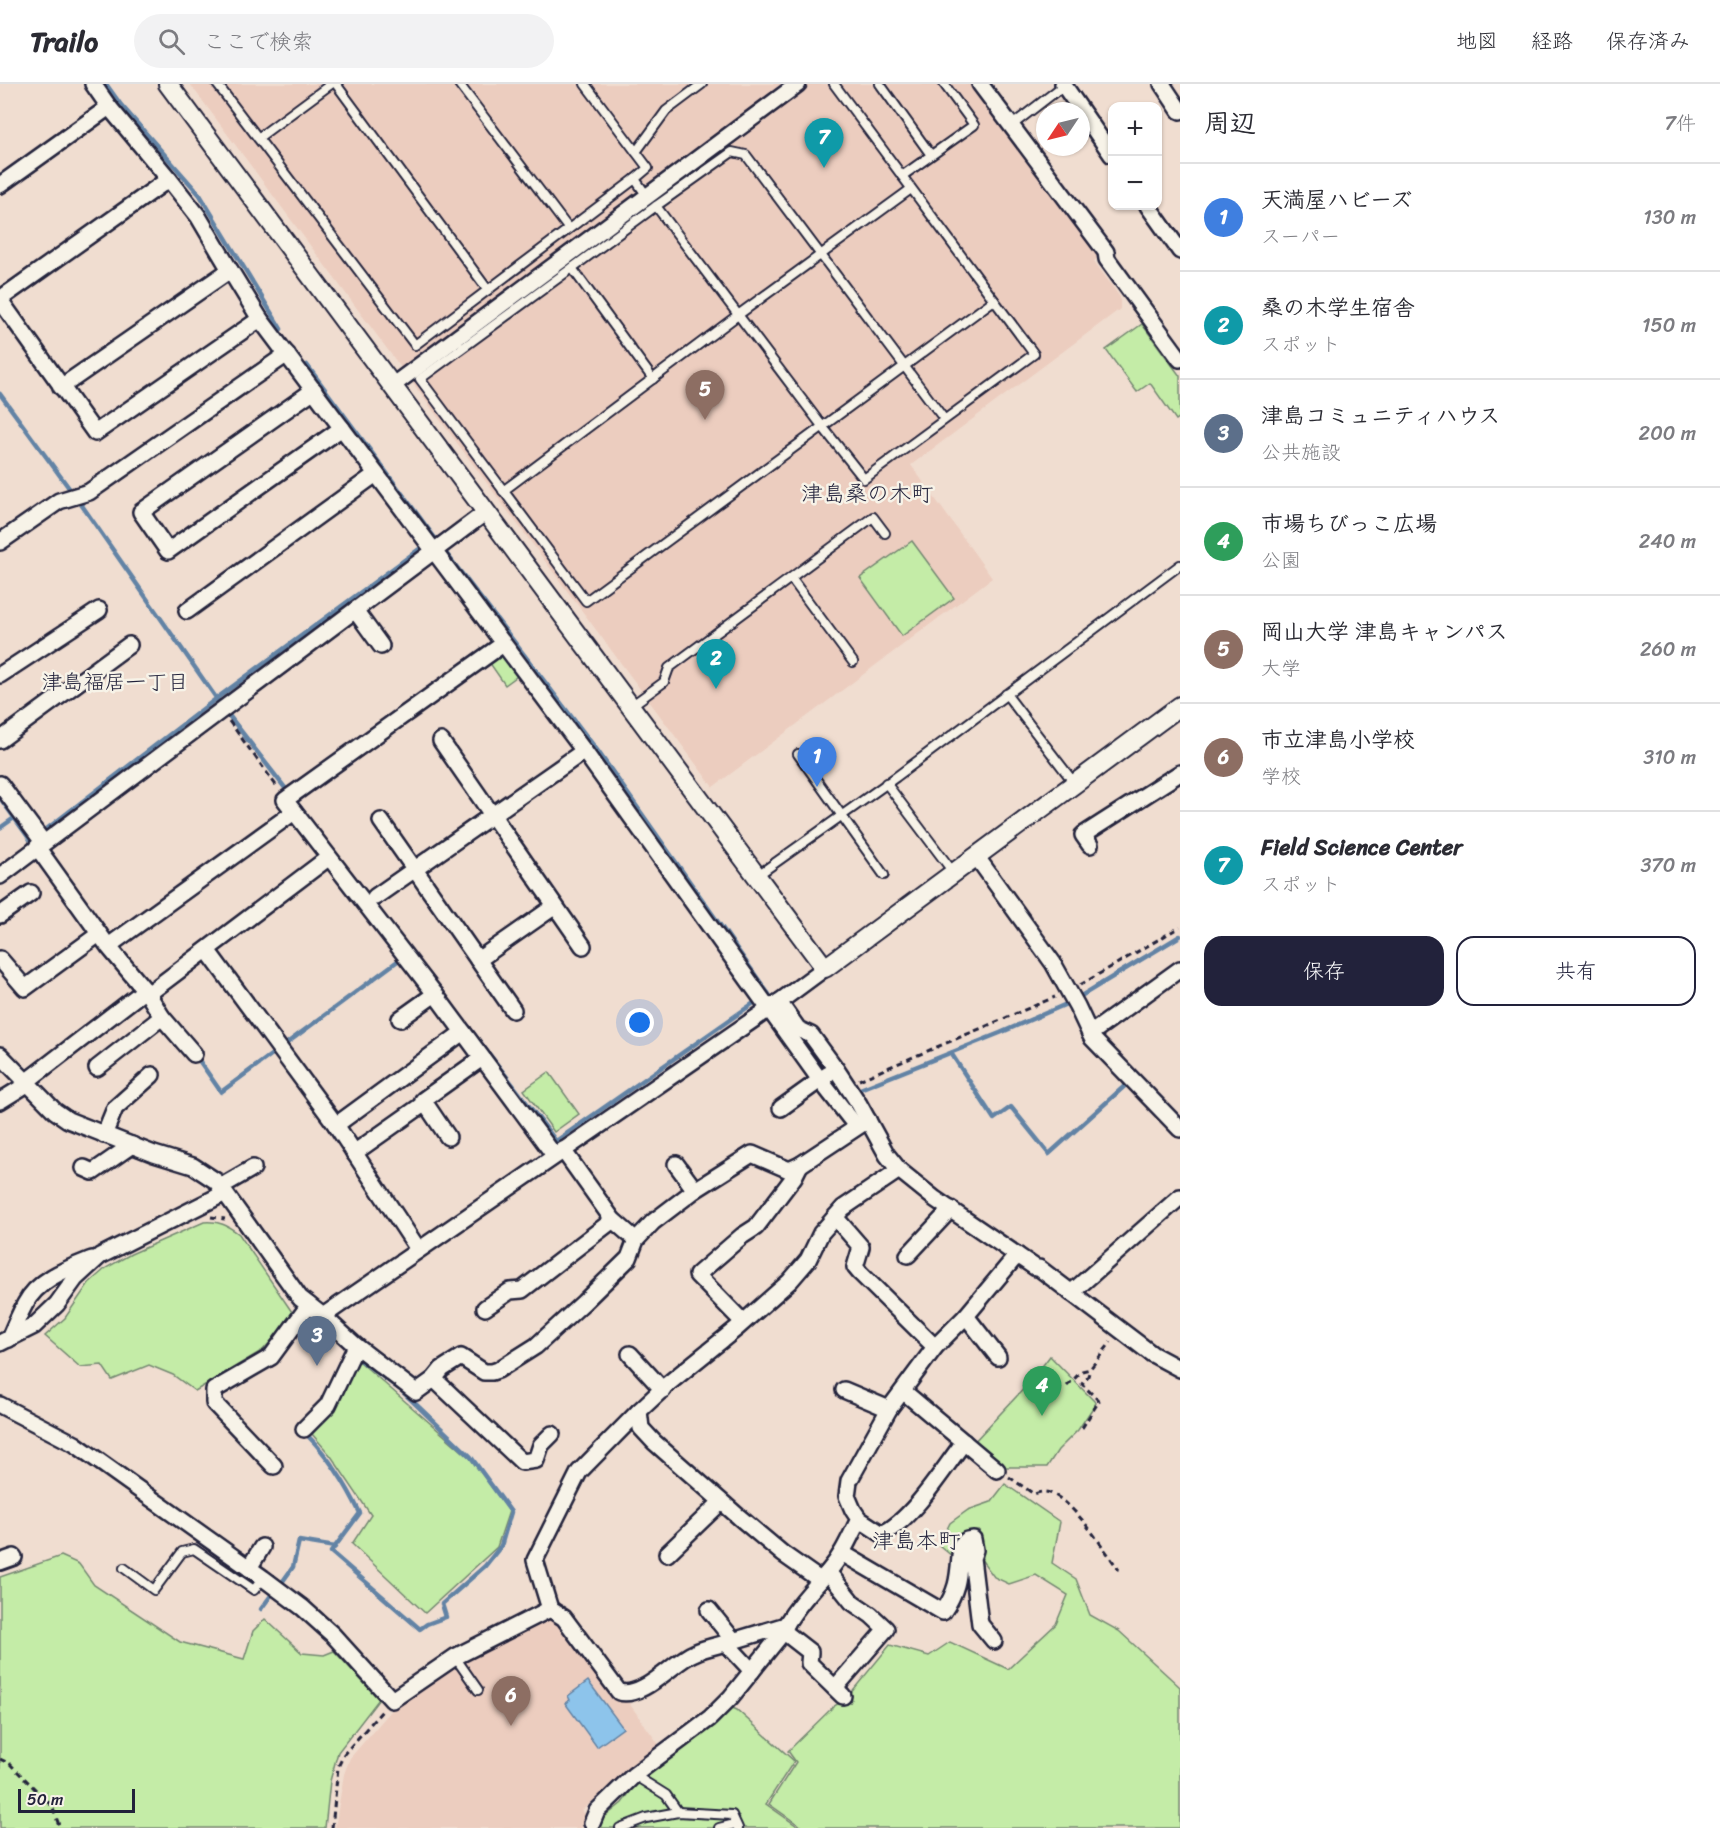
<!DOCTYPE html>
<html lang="ja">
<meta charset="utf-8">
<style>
:root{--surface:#fff;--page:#f2f2f3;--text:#2b2b33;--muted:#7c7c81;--line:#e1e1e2;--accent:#22223b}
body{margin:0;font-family:Sriracha,"Klee One",sans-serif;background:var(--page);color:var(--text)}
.controls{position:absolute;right:18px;top:18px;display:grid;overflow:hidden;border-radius:12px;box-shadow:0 2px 4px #0004}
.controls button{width:54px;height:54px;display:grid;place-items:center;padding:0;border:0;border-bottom:2px solid var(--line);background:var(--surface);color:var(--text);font:30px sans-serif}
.compass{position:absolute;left:1036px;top:18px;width:54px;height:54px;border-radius:50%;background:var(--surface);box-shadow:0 2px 4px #0004;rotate:235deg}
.scale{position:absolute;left:18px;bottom:15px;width:117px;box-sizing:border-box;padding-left:6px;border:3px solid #22223b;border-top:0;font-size:16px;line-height:21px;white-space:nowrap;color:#22223b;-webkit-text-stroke:4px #f7f3e8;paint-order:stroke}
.you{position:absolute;left:640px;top:939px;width:21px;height:21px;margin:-15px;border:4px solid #fff;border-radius:50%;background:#1a73e8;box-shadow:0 0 0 9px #1a73e833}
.badge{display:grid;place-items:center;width:39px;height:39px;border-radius:50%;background:var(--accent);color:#fff;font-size:20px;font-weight:700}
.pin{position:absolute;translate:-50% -50px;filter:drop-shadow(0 2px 3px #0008)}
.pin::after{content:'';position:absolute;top:32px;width:21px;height:18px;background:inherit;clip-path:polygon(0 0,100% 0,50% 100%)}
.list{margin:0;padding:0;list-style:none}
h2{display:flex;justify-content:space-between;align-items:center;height:78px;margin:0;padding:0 24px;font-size:26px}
h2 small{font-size:20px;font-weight:400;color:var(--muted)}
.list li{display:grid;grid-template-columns:39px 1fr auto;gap:18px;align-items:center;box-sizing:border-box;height:108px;padding:0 24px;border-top:2px solid var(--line)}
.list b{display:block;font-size:22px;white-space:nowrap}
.list p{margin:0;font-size:20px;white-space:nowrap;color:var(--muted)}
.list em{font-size:20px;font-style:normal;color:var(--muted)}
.actions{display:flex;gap:12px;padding:18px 24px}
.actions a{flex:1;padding:14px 0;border:2px solid var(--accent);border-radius:18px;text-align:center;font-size:21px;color:var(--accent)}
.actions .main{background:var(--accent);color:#fff}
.icon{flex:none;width:33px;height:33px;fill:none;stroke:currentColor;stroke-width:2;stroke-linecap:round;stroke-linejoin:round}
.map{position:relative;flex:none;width:1180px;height:1744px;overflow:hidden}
header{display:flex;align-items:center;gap:36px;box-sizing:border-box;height:84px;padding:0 30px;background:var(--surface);border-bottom:2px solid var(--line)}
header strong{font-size:28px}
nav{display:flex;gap:33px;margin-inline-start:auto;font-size:21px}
.search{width:420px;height:54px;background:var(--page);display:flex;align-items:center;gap:15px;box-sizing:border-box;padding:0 21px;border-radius:33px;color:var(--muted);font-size:22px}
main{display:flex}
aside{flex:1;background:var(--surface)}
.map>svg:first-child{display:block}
</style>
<header>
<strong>Trailo</strong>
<div class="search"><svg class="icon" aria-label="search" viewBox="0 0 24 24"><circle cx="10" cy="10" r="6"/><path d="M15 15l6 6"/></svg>ここで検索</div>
<nav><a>地図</a><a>経路</a><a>保存済み</a></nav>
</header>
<main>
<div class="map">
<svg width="1180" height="1744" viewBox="0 0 1180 1744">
<rect width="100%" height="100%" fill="#f0ddd0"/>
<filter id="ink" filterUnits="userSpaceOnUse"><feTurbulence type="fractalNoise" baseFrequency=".0167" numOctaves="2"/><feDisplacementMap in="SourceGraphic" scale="12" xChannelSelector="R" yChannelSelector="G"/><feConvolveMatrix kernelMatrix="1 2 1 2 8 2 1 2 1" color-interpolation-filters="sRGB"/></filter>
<g filter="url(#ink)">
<!-- built -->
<g fill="#eccdbf">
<path d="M 190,0 L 973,0 L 1099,173 L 1094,177 L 1120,213 L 1120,225 L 911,381 L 992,494 L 713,703 Z"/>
<path d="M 544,1533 L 560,1539 L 626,1615 L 660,1662 L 582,1726 L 589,1736 L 580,1744 L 335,1744 L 344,1690 L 350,1674 L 396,1621 L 437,1589 Z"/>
</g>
<!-- green -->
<g fill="#c4eca7" stroke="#738771" stroke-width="1.5">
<path d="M 1142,240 L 1180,292 L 1180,333 L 1176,336 L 1150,299 L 1137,308 L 1106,266 Z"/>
<path d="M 912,457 L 954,514 L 902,552 L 860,494 Z"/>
<path d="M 497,568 L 507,571 L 520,590 L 505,601 L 487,575 Z"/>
<path d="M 549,988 L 579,1030 L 554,1048 L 524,1006 Z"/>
<path d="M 204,1138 C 219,1137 227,1141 239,1150 L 294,1231 L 263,1266 L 195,1307 L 173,1291 L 149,1281 L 112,1296 L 102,1281 L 80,1283 L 45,1252 L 65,1234 L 89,1199 L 106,1184 L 131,1170 Z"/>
<path d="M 1050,1272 L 1096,1319 L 1078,1346 L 1058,1366 L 1047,1383 L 1006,1383 L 997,1380 L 972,1360 L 1031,1297 Z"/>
<path d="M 360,1278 L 470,1374 L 509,1427 L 497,1463 L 425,1529 L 352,1460 L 371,1431 L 331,1372 L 312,1350 L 336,1322 L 356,1279 Z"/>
<path d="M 1005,1400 L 1060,1438 L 1052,1479 L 1076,1495 L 1090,1531 L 1119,1547 L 1180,1603 L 1180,1744 L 803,1744 L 769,1720 L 796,1678 L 788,1667 L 834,1622 L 845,1616 L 890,1561 L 929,1572 L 950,1558 L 1008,1585 L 1056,1540 L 1068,1511 L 1036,1491 L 1009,1500 L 994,1493 L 980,1474 L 983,1473 C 980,1464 982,1455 979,1446 C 957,1445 955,1454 953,1473 L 939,1461 L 950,1439 L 968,1426 L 991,1418 Z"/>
<path d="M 61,1472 L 79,1480 L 94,1501 L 180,1558 L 244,1575 L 253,1547 L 265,1535 L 302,1569 L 324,1571 L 334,1567 L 379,1615 L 338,1668 L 330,1697 L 325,1744 L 0,1744 L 0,1493 Z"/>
<path d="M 728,1622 L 737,1626 L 794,1677 L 766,1720 L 800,1744 L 591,1744 L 622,1719 L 630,1708 L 627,1704 Z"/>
</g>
<!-- water -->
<path fill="#8dc4eb" stroke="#6283a5" stroke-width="1.5" d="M 588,1597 L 623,1644 L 597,1663 L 565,1619 L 570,1616 L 568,1612 Z"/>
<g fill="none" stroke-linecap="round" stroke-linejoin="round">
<!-- stream -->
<g stroke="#6283a5" stroke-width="4.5">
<path d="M 106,0 L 121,21 L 200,111 L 281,245"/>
<path d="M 307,281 L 446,469 L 597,666 L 770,912"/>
<path d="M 0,310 L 83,423 L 219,618"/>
<path d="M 227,629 L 306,731"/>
<path d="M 0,714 L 31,757 L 217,614 L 422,463"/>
<path d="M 0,744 L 14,734"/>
<path d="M 470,945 L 556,1057 L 768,909"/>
<path d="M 951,969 L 994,1035 L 1011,1023 L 1049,1070 L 1128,999"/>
<path d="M 196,972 L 221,1008 L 403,873"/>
<path d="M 860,1005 L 1000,949 L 1071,918 L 1180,852"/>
<path d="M 359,1275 L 403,1308 L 471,1373 L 511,1428 L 501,1462 L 485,1482 L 442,1520 L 446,1533 L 427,1540 L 420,1545 L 331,1468 L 360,1429 C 346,1400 330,1374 307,1351 L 333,1322 L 354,1278 Z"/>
<path d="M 283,1497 L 293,1483 L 299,1457 L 335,1463"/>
<path d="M 261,1525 L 272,1510"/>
</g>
<!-- service casing -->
<g stroke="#22223b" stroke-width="12">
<g id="service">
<path d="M 217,0 L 258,54"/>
<path d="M 331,0 L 258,54 L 415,261 L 635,95 L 647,112"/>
<path d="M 336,0 L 488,206"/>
<path d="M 459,0 L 568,144"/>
<path d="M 585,0 L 648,84 L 635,95"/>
<path d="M 834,0 L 1034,270 L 864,395 L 822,342 L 656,122 L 732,68 L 746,71 L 944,335"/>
<path d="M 880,0 L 931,71"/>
<path d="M 1011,42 L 1064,1"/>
<path d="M 636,68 L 666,27 L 702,0"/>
<path d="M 902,92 L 974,41 L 944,0"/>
<path d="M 572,184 L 420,295 L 586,517 L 994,216"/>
<path d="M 653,295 L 572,184 L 656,122"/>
<path d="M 503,407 L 738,231 L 911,105"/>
<path d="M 791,494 L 853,578"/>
<path d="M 1006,610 L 1075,700"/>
<path d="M 631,622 L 664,598 L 669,584 L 873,433 L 885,449"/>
<path d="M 798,670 L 884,791"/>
<path d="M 886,699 L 953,788"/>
<path d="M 758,791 L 896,693 L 1180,481"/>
<path d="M 124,1484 L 154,1506 L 182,1468 L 194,1465 L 254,1506 L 263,1494"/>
<path d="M 455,1573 L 478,1606"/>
<path d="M 634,1691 L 666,1711 L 678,1728"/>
<path d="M 620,1744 L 646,1734 L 678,1728 L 732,1731 L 738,1744"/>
<path d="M 719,1744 L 735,1740"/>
</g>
</g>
<!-- minor casing -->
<g stroke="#22223b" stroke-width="20">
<g id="minor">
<path d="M 93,0 L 109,23 L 169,95"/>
<path d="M 980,0 L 1106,168 L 1107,175 L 1180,275"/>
<path d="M 1063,0 L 1112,71"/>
<path d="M 1162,0 L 1180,27"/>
<path d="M 0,101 L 109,23"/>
<path d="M 1148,122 L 1180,167"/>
<path d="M 230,186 L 260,235 L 584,667 L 820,996 L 856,1042"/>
<path d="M 0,215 L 169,95 L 198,132 L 230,186 L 61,303"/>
<path d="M 0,216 L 95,349 L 260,235"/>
<path d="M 392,302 L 798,0"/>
<path d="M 314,306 L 141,428 L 168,467 L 342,344"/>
<path d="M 0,458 L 59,417 L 89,408 L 287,270"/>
<path d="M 355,526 L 381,562"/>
<path d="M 187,527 L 376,390"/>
<path d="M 503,560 L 285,716 L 435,910 L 554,1071"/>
<path d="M 0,591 L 99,526"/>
<path d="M 0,656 L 129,561"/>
<path d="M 441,657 L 583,862"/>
<path d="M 0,700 L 43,758"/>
<path d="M 381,737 L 513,926"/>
<path d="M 1090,761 L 1083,751 L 1180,689"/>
<path d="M 37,763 L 108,862 L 148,910 L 162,933 L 194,970"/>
<path d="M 976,772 L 1053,879 L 1077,922 L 1092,954 L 1180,1045"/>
<path d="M 0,792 L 486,428"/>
<path d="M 375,813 L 584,667"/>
<path d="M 0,831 L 31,809"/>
<path d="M 114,858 L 294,728"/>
<path d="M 207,866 L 336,1041 L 418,1165"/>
<path d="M 0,875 L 25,904 L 99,850"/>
<path d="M 478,876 L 555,822"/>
<path d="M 148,910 L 328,774"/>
<path d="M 779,918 L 798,945 L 811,951 L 836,985 L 859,1020 L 887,1071 L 899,1086 L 935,1115 L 1036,1184 L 1039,1184 L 1152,1270 L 1180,1285"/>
<path d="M 400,935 L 435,910"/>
<path d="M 1090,950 L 1180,885"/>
<path d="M 0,971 L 55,1027 L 68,1036 L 154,1070 L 193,1082 L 216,1097 L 225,1109"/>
<path d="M 97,984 L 162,933"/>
<path d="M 27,997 L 145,906"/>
<path d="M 0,1017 L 29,999"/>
<path d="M 781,1024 L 827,991"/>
<path d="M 336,1041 L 463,948"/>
<path d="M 104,1051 L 115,1024 L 152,991"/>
<path d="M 448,1053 L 423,1016 L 482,974"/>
<path d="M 563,1066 L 613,1136 L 636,1156"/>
<path d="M 354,1069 L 425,1019"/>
<path d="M 676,1080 L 695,1106"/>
<path d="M 84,1084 L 93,1088 L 132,1061"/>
<path d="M 220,1103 L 253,1084"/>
<path d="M 835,1133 L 861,1163 L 855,1183 L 860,1189 L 935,1263"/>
<path d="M 908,1171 L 951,1125"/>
<path d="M 1071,1209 L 1180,1113"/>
<path d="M 485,1224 L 510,1207 L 522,1206 L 613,1136"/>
<path d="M 323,1232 L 356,1262 L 416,1308 L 434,1295 L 442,1285 L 461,1273 L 484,1288 L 492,1288 L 498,1286 L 536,1262 L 584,1218 L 629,1174 L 636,1156 L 653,1138 L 695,1106 L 752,1070 L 789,1086 L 800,1081 L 868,1036"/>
<path d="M 966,1232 L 998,1273"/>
<path d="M 743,1238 L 697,1191 L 742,1152 L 756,1143 L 794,1093 L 800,1081"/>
<path d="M 9,1255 C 14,1243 19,1231 25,1220 C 38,1195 67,1185 92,1175"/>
<path d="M 0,1259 L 34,1242 L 57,1220 L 75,1195 L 100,1172 L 225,1109 L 300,1214 L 323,1232 L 779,918 L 825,884"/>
<path d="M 630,1270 L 663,1306"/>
<path d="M 434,1295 L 522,1378 L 536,1376 L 541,1361 L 552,1350"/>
<path d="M 844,1306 L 889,1325"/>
<path d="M 903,1307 L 997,1386"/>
<path d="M 0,1321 L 75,1360 L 263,1494 L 303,1524 L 333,1551 L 392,1616 L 455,1573 L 550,1525 L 564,1534 L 619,1608 C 643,1615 674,1577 694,1569 C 704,1564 715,1562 726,1559 L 752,1587"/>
<path d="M 304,1345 L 328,1321 L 356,1262"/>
<path d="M 274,1382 L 214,1319 L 214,1306 L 271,1273 L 309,1221"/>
<path d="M 859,1435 L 882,1450 C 913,1435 943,1385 964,1358"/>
<path d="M 842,1469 L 943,1528 C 960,1503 958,1490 961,1461 L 967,1456 L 973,1455 L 975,1466 L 972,1474 L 980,1540 L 994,1557"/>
<path d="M 667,1470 L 721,1418"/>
<path d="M 0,1478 L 14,1473"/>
<path d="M 249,1484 L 262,1463"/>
<path d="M 828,1488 L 852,1518 L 871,1531 L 886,1545 L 835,1604"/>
<path d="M 820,1496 L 783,1470 L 739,1433 L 654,1358 L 641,1344 L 639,1327 L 669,1299 L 737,1244 L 790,1197 L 808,1176 L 821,1149 L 843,1124 L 899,1086"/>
<path d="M 550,1525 L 535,1476 L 579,1388 L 639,1327"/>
<path d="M 709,1526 L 734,1557"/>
<path d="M 783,1547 L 810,1568 L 809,1579 L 843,1612"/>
<path d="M 726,1559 L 786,1541"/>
<path d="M 592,1739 L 597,1727 L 634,1691 L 710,1634 L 731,1613 L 780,1552 C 791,1528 811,1507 828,1488 C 842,1472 850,1453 859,1435 L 853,1426 L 847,1412 L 849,1397 L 889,1325 L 935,1263 L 966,1232 L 1017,1171"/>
</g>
</g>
<!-- tertiary casing -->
<g stroke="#22223b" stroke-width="22">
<path id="tertiary" d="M 168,0 L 825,884 L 1180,622"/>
</g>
<!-- path -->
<g stroke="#22223b" stroke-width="3" stroke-dasharray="6 4.5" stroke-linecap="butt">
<path d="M 229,637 L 278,704"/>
<path d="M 1080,901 L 1180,843"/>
<path d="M 859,996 L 1055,913"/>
<path d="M 211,1133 L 225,1135"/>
<path d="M 1067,1302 L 1082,1287 L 1090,1285 L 1111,1258"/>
<path d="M 1082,1344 L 1099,1317 L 1082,1300 L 1088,1292 L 1090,1285"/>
<path d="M 1009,1393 L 1034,1410 C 1037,1409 1040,1408 1043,1408 C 1068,1407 1105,1467 1119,1486"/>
<path d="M 0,1675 L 10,1680 L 52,1722 L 60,1744"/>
<path d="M 332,1744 L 338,1683 L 344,1670 L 382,1627"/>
</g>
<!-- service -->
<use href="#service" stroke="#f7f3e8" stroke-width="8"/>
<!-- minor -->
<use href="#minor" stroke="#f7f3e8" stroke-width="15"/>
<!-- tertiary -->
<use href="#tertiary" stroke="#f7f3e8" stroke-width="18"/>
</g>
</g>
<g text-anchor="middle" stroke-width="5" stroke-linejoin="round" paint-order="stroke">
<!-- neighbourhood labels -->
<g font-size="21" fill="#22223b" stroke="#f7f3e8">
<text x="115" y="605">津島福居一丁目</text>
</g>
<!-- quarter labels -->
<g font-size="22" fill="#22223b" stroke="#f7f3e8">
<text x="867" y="417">津島桑の木町</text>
<text x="916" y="1464">津島本町</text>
</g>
</g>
</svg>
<div class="controls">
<button>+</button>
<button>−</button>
</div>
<svg class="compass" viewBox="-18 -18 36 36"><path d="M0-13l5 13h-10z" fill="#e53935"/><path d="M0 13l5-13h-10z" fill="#7c7c81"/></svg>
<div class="scale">50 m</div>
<div class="you"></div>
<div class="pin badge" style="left:817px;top:703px;background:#3f7fe0">1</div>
<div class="pin badge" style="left:716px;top:605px;background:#0f9aa8">2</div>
<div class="pin badge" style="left:317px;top:1282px;background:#5c6f8a">3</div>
<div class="pin badge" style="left:1042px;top:1332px;background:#2e9e5b">4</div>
<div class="pin badge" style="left:705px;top:336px;background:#8d6e63">5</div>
<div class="pin badge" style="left:511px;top:1642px;background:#8d6e63">6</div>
<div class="pin badge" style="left:824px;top:84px;background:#0f9aa8">7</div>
</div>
<aside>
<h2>周辺<small>7件</small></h2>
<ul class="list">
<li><span class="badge" style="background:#3f7fe0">1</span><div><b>天満屋ハビーズ</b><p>スーパー</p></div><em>130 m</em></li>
<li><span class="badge" style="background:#0f9aa8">2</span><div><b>桑の木学生宿舎</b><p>スポット</p></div><em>150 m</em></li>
<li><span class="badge" style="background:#5c6f8a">3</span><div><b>津島コミュニティハウス</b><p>公共施設</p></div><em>200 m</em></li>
<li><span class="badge" style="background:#2e9e5b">4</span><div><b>市場ちびっこ広場</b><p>公園</p></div><em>240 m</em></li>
<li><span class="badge" style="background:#8d6e63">5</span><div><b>岡山大学 津島キャンパス</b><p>大学</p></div><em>260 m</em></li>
<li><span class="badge" style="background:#8d6e63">6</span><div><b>市立津島小学校</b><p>学校</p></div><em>310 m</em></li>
<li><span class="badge" style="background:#0f9aa8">7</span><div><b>Field Science Center</b><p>スポット</p></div><em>370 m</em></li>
</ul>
<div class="actions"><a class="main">保存</a><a>共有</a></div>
</aside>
</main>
